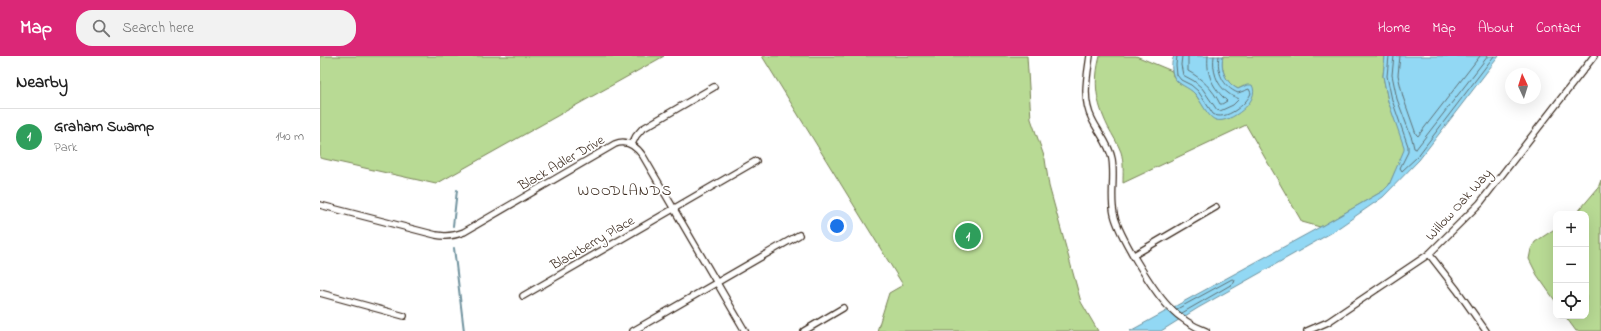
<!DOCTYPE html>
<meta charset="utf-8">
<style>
:root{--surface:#fff;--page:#f2f2f2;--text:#222;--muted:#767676;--line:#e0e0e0;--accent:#db2777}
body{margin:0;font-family:"Indie Flower",sans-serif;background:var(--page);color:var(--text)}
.controls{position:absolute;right:12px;bottom:12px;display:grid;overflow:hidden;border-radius:8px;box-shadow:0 4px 16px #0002}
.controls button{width:36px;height:36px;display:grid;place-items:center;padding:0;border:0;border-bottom:1px solid var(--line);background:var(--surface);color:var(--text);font:20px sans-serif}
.compass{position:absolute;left:1185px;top:12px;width:36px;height:36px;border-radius:50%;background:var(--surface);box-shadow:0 4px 16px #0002;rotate:356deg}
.you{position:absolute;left:517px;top:170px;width:14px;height:14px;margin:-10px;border:3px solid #fff;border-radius:50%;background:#1a73e8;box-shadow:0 0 0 6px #1a73e833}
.badge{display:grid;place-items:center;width:26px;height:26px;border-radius:50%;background:var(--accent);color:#fff;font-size:13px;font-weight:700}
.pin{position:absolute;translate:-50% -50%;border:2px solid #fff;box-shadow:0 1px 4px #0006}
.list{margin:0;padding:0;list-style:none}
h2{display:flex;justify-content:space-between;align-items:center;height:52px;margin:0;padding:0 16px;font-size:17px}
h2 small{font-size:13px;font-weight:400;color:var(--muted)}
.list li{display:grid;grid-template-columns:26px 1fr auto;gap:12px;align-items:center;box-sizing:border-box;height:56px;padding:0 16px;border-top:1px solid var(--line)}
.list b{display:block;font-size:15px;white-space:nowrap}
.list p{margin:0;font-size:13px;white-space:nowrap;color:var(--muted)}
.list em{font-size:13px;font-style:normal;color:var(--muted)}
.icon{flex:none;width:22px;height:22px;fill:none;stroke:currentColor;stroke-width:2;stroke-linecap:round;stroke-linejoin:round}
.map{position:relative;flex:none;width:1281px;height:275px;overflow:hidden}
header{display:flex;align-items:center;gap:24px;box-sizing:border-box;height:56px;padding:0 20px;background:var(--accent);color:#fff}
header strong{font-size:19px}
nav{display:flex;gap:22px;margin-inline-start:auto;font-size:14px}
.search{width:280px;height:36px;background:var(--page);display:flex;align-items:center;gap:10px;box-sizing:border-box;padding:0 14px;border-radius:16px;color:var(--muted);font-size:15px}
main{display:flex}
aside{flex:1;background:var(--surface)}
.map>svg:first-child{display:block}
</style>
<header>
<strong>Map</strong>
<div class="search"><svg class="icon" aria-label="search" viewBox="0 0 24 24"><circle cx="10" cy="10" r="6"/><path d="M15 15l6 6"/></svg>Search here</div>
<nav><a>Home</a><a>Map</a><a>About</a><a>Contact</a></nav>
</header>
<main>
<aside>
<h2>Nearby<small></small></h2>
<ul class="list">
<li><span class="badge" style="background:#2e9e5b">1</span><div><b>Graham Swamp</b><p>Park</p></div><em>140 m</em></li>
</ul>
</aside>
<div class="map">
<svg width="1281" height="275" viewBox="0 0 1281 275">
<rect width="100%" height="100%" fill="#fff"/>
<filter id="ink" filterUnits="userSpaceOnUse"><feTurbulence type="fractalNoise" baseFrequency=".025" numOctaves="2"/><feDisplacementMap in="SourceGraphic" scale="8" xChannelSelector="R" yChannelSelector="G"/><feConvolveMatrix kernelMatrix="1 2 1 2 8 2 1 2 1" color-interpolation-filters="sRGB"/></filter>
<g filter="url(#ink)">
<!-- green -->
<g fill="#b8da94" stroke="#7a8259">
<path d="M 0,0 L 344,0 L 116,128 L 0,102 Z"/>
<path d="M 442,0 L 707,0 L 711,63 L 725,103 L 729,130 L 761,246 L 778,275 L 557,275 L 569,237 L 583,229 Z"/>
<path d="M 780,0 L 816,0 L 852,15 L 853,20 L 859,27 L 869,32 L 875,38 L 885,52 L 888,57 L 901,64 L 910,62 L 924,30 L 918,33 C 906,27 900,14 903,0 L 1065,0 L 1063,20 L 1068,45 L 1084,86 L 1085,94 L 1069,129 L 1063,135 L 1000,171 L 982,166 L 926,69 L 803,127 C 803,117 804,106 801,96 C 798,88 793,80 788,71 C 776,46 773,27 780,0 Z"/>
<path d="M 1281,124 L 1281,275 L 1256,275 L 1245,260 L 1266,260 L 1266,158 L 1256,158 L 1278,132 Z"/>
<path d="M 1236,172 L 1236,246 L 1217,219 L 1209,203 L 1211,193 L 1215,186 Z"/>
</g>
<!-- water -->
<g fill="#92d8f4" stroke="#6f929e">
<path d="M 854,0 L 903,0 C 900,14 906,27 918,33 L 927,29 L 932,29 C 941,45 910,68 896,64 C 888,62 881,45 875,38 C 869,31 858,29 854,21 C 851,15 851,6 854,0 Z"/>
<path d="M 1065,0 L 1179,0 L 1099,104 L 1063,141 L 1011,177 L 878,252 L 841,275 L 810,275 L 1000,171 L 1063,135 L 1069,129 L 1084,94 L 1084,91 L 1068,45 L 1063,20 Z"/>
</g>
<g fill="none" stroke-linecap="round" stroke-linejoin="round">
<!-- shore -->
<g stroke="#5e7074" stroke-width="1">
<path d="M 857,0 L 856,9 L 857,19 L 861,24 L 871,29 L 878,35 L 893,58 C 905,66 927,48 931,37 L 929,33 L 918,37 C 903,31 896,15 899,0"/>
<path d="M 862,0 L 861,9 L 863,19 L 874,25 L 882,32 L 897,54 L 900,55 L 913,49 L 919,43 C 916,41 911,40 908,37 C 896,29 892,13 894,0"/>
<path d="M 868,0 L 868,15 C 881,22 893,33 900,48 L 902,48 L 907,45 C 893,32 886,19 888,0"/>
<path d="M 1069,0 L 1067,20 L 1072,44 L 1088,90 L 1088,96 L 1080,112 L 1082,115 L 1097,101 L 1174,0"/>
<path d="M 1074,0 L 1072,19 L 1077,43 L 1092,83 L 1094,92 L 1096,93 L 1168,0"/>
<path d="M 1080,0 L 1078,19 L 1083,41 L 1096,78 L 1098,80 L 1160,0"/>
<path d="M 857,253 L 912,223 L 915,224 L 914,227 L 862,257"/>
</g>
<!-- stream -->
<g stroke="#6f929e" stroke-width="2">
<path d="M 133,170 L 137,134"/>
<path d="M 134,192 L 144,275"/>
</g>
<!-- street casing -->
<g stroke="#3b2a1e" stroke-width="8">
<g id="street">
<path d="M 770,0 C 767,21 762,43 772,63 C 778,76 790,89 792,103 C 795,122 790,140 794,158 C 799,180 833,234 848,250 C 859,261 871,270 886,275"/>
<path d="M 312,88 L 316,80 L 322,73 L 394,31"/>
<path d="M 0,149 L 116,179 C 126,181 134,180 144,176 L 295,88 C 307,83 316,90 323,100 L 425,275"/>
<path d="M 1109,198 L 1137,234 L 1166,275"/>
<path d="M 814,199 L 896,151"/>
<path d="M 0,237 L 84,260"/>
<path d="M 203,240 L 436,105"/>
<path d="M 313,275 L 479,179"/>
<path d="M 484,275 L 523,252"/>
<path d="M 987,275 L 1008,266 L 1109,198 L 1160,147 L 1274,0"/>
</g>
</g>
<!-- street -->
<use href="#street" stroke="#fff" stroke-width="5.5"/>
</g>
</g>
<g text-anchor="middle" stroke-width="3.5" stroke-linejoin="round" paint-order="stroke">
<!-- street labels -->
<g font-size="14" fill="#3b2a1e" stroke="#fff">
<text transform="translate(241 106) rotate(-30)" y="5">Black Adler Drive</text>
<text transform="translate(1138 148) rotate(-48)" y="5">Willow Oak Way</text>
<text transform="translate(272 186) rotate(-30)" y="5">Blackberry Place</text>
</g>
<!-- neighbourhood labels -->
<g font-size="15" letter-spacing="1" fill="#3b2a1e" stroke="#fff">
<text x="305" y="139">WOODLANDS</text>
</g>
</g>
</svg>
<div class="controls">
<button>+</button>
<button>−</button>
<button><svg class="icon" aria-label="locate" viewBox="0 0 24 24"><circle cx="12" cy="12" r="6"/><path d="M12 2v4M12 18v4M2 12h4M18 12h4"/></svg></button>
</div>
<svg class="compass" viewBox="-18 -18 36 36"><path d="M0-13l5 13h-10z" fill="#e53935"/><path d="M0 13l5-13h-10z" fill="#767676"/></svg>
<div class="you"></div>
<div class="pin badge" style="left:648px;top:180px;background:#2e9e5b">1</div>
</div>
</main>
